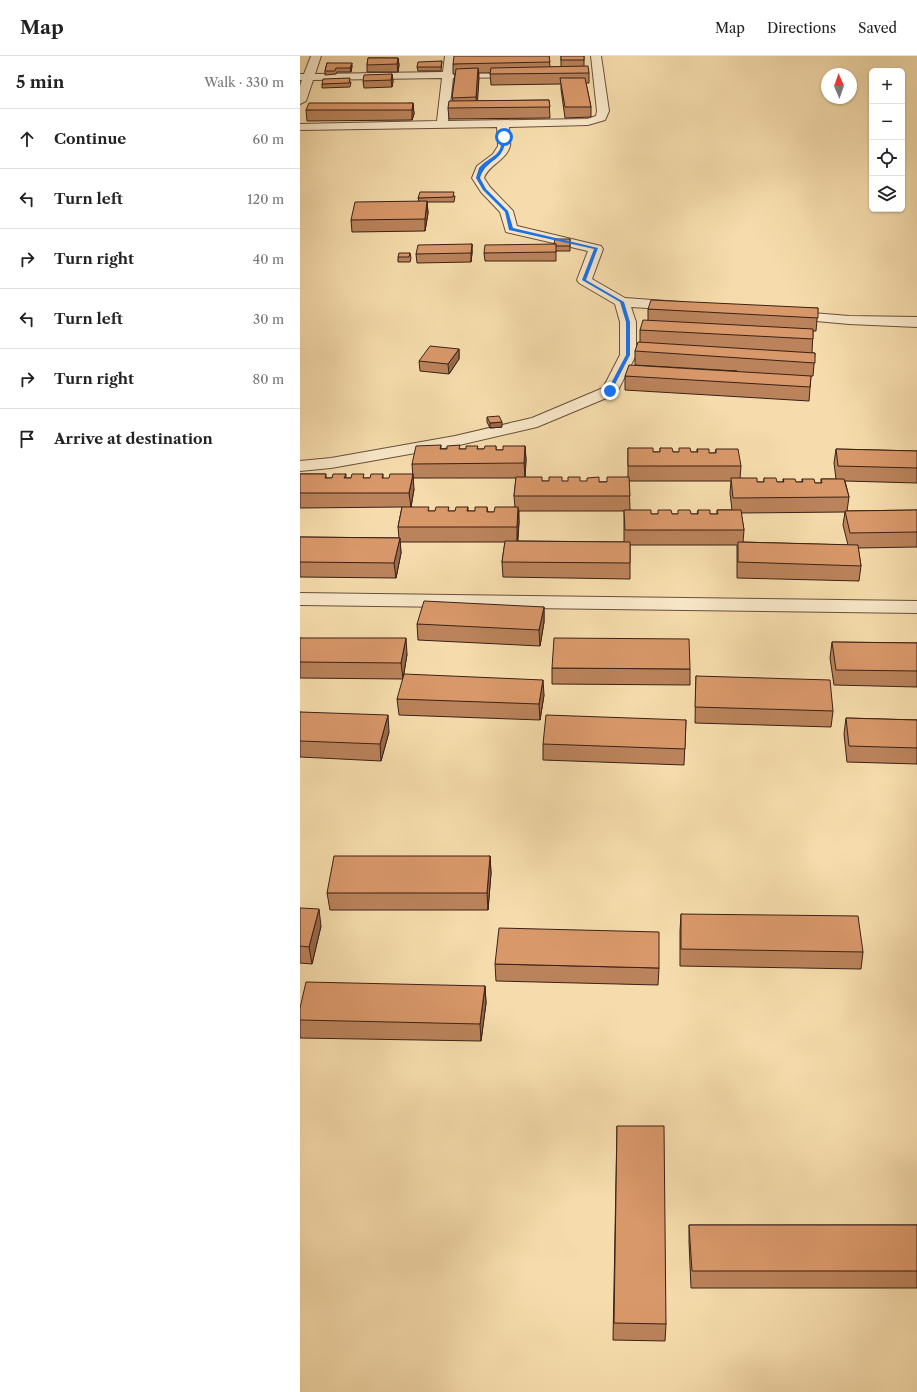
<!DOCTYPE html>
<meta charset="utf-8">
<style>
:root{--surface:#fff;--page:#f6f6f6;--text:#222;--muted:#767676;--line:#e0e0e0}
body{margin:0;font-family:"Libre Caslon Text",serif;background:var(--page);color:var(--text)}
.controls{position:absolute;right:12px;top:12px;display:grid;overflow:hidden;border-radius:6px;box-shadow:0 1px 3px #0004}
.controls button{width:36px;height:36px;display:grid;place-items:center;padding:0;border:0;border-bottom:1px solid var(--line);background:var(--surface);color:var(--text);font:20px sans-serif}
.compass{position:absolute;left:521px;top:12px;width:36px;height:36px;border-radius:50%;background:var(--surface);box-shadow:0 1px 3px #0004;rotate:358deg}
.stop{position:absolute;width:12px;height:12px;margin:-9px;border:3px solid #1a73e8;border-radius:50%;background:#fff}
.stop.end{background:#1a73e8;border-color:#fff;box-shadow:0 1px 4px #0008}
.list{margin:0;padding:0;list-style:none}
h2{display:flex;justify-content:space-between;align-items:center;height:52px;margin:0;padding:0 16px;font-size:17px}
h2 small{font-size:13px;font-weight:400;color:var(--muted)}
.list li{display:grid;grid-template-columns:26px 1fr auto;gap:12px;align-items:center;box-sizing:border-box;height:60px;padding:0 16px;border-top:1px solid var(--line)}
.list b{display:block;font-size:15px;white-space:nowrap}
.list em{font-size:13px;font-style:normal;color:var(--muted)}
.icon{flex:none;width:22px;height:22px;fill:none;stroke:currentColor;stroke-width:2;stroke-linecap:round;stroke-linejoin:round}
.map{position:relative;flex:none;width:617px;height:1336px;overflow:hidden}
header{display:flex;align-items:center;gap:24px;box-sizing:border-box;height:56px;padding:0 20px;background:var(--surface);border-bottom:1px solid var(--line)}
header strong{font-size:19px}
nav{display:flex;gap:22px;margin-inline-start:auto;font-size:14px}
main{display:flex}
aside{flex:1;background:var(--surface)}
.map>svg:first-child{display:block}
</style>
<header>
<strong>Map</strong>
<nav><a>Map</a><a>Directions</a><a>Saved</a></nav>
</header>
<main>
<aside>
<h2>5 min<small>Walk · 330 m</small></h2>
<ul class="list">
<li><svg class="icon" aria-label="ahead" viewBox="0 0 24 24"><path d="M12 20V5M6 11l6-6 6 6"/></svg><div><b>Continue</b></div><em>60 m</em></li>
<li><svg class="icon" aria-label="left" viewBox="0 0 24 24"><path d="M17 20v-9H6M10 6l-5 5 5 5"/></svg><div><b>Turn left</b></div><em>120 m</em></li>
<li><svg class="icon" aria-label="right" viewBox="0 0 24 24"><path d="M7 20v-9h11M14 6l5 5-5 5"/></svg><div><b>Turn right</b></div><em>40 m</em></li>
<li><svg class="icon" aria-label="left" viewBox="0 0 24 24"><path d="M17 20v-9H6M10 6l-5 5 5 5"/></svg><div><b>Turn left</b></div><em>30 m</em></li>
<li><svg class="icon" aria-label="right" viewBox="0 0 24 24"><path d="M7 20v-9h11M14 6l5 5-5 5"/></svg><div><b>Turn right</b></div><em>80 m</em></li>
<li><svg class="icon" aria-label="arrive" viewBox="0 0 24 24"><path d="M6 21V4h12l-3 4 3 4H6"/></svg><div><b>Arrive at destination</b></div></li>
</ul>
</aside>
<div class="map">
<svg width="617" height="1336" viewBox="0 0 617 1336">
<rect width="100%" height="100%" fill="#f6dcac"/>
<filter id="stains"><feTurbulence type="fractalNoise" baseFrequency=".005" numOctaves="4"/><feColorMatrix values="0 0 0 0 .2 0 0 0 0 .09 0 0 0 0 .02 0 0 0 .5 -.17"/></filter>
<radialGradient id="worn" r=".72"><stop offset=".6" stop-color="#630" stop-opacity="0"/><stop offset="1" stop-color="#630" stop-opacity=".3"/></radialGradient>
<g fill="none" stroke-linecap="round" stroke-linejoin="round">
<!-- street casing -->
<g stroke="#69503c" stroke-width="2">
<g id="street">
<path d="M 11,0 L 21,0 L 15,18 L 143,16 L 145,0 L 155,0 L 154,16 L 221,15 L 226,18 L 221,21 L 153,22 L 148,65 L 287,63 L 296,60 L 297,55 L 291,0 L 301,0 L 309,55 L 305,64 L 288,69 L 209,71 C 209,76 211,85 210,90 C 206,105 189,108 184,122 L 190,131 L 213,155 L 217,170 L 301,190 L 303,193 L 292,223 L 325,242 L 380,246 L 385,247 L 387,250 L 385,253 L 380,254 L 331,251 L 336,266 L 336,299 L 316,338 L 237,371 L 155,390 L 31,412 L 0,415 L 0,405 L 31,402 L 155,380 L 232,362 L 303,332 L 320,299 L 320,266 L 315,248 L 279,227 L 277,224 L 288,195 L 206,176 L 200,156 L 181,136 L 172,122 L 177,110 L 193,98 L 198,90 L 197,71 L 0,74 L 0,68 L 137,65 L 142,22 L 13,24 L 6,45 L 0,48 L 0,30 L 2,24 L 0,24 L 0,18 L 4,18 Z"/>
<path d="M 488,255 L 549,260 L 617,261 L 617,271 L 549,268 L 483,262 L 481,259 L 483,256 Z"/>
<path d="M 0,537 L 617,545 L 617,557 L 0,549 Z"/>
</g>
</g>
<!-- street -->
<use href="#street" fill="#f9e8c9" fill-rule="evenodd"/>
</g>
<!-- wall -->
<g fill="#bb835b" stroke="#3a2117" fill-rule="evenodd">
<path d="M 249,0 L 250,11 L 261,11 L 261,0 L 284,0 L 284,10 L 289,17 L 289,27 L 286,27 L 291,51 L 291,61 L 265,62 L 261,33 L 261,28 L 191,29 L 190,17 L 179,17 L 177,45 L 249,44 L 250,62 L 149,63 L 148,52 L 153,45 L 152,42 L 155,18 L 153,18 L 153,8 Z"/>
<path d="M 68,2 L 98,2 L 99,9 L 98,16 L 67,16 L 67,9 Z"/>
<path d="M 142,5 L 141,15 L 118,15 L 117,11 Z"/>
<path d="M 27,7 L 52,10 L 51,16 L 37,16 L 36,18 L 25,19 L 25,15 Z"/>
<path d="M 92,18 L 93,25 L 92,31 L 64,32 L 63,25 Z"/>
<path d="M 51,26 L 50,31 L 22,32 L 22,28 Z"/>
<path d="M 113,47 L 114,58 L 112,64 L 7,65 L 6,54 Z"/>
<path d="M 155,140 L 154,146 L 127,146 L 128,157 L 125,175 L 52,176 L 51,164 L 119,145 L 118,142 Z"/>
<path d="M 270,183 L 270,195 L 256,195 L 256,205 L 185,205 L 184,197 L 254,188 Z"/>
<path d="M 172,188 L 172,197 L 171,206 L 117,207 L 116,198 Z"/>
<path d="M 110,197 L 111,202 L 110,206 L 98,206 L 98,201 Z"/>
<path d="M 518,252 L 516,275 L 513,275 L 512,297 L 515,297 L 513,320 L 511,320 L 509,345 L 325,334 L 325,320 L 437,315 L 335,309 L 335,295 L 340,286 L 340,274 L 348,264 L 348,253 Z"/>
<path d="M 159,293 L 159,303 L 149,318 L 120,315 L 119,305 Z"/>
<path d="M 187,361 L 202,371 L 190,372 L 187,366 Z"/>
<path d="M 141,389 L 141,393 L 184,393 L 196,390 L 196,394 L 203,394 L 225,390 L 226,404 L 225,421 L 242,425 L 307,426 L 328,421 L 328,392 L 353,396 L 360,396 L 360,392 L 373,396 L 397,396 L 397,393 L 409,397 L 415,397 L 416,393 L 441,410 L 440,422 L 457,426 L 464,426 L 464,422 L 477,426 L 483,426 L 483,423 L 496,426 L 502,426 L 502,423 L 515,427 L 521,427 L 521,423 L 536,423 L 534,407 L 536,393 L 617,395 L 617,427 L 545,425 L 549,441 L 547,455 L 617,454 L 617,491 L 558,492 L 561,510 L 559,525 L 437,522 L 437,489 L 330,489 L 330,523 L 203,521 L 202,506 L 205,486 L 100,486 L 101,497 L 96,522 L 0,521 L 0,481 L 99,482 L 98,471 L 102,451 L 0,452 L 0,418 L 26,418 L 26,422 L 32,422 L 46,418 L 46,422 L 70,422 L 83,418 L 83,422 L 114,433 L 111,451 L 129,455 L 155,455 L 168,451 L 168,455 L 175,455 L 187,451 L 188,456 L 194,456 L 215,451 L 214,440 L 216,422 L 113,422 L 112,408 ZM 329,425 L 431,425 L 430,437 L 432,454 L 417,454 L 417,458 L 410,458 L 398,454 L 397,458 L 351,458 L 330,454 ZM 219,455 L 324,455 L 324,486 L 218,485 L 219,466 ZM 545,456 L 543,469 L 548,489 L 443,486 L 444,474 L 441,457 Z"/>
<path d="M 244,551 L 244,566 L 240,590 L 118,584 L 117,568 Z"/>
<path d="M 0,582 L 107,598 L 103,623 L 0,622 Z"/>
<path d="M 532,586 L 617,587 L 617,631 L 534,629 L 530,602 Z"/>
<path d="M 252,612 L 390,613 L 390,629 L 252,628 Z"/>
<path d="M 396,620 L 533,655 L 531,671 L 395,667 Z"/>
<path d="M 244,639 L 240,664 L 99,659 L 97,643 Z"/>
<path d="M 0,656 L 89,676 L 81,705 L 0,701 Z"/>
<path d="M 546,662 L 617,664 L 617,708 L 547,706 L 544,678 Z"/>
<path d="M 386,664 L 384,709 L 243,704 L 243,688 Z"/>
<path d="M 190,800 L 191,817 L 188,854 L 30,854 L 27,837 Z"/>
<path d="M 0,852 L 21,870 L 12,908 L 0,907 Z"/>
<path d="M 381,858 L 563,896 L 561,913 L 380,910 L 380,875 Z"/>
<path d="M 195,908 L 359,912 L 358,929 L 196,925 Z"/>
<path d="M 185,930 L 186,947 L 181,985 L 0,982 L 0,952 Z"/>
<path d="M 317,1070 L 366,1268 L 365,1285 L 313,1284 Z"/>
<path d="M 389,1169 L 617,1169 L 617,1232 L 391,1232 L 389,1186 Z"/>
</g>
<!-- shaded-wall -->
<g fill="#986a4a" stroke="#3a2117">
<path d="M 98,2 L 99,9 L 98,16 L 97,8 Z"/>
<path d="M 52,7 L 52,10 L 51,16 L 50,12 Z"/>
<path d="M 178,12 L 179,23 L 177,52 L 176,41 Z"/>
<path d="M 92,18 L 93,25 L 92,31 L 91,24 Z"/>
<path d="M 113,47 L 114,58 L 112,64 L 112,54 Z"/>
<path d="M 127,145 L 128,157 L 125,175 L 125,163 Z"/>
<path d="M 172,188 L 172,197 L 171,206 L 171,197 Z"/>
<path d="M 159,293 L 159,303 L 149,318 L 148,308 Z"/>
<path d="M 202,366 L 202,371 L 190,372 L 190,367 Z"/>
<path d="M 225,390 L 226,404 L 225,422 L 224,407 Z"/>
<path d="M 113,418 L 114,433 L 111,451 L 109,437 Z"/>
<path d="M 218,451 L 219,466 L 217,486 L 217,471 Z"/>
<path d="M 100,482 L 101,497 L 96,522 L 94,507 Z"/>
<path d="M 244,551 L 244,566 L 240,590 L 239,574 Z"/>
<path d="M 106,582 L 107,598 L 103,623 L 101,607 Z"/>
<path d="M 243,624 L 244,639 L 240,664 L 239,648 Z"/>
<path d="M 88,659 L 89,676 L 81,705 L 80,688 Z"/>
<path d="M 190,800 L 191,817 L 188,854 L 187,837 Z"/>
<path d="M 19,853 L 21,870 L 12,908 L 9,891 Z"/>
<path d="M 185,930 L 186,947 L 181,985 L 180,968 Z"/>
</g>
<!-- building -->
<g fill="#d9986a" stroke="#3a2117">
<path d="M 154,0 L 249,0 L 250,6 L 153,8 Z"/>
<rect x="261" y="0" width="23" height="4"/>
<path d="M 68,2 L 98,2 L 97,8 L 67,9 Z"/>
<path d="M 142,5 L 141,11 L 117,11 L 118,6 Z"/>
<path d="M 27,7 L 52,7 L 50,12 L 36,12 L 35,15 L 25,15 Z"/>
<path d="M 288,10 L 289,17 L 190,18 L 191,12 Z"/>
<path d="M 178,12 L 176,41 L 152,42 L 156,13 Z"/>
<path d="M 92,18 L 91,24 L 63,25 L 64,19 Z"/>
<path d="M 50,22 L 49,27 L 22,28 L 23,23 Z"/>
<path d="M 260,22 L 285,22 L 291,51 L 265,51 Z"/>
<path d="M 249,44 L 250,51 L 148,52 L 149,45 Z"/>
<path d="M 9,47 L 113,47 L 112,54 L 6,54 Z"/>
<path d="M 120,136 L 154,136 L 153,141 L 118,142 Z"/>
<path d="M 127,145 L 125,163 L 51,164 L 55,146 Z"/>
<path d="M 255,183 L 270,183 L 270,190 L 256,190 L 256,188 L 254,188 Z"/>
<path d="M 172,188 L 171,197 L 116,198 L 118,189 Z"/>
<path d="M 256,188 L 256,196 L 184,197 L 185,189 Z"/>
<path d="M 99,197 L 110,197 L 109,201 L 98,201 Z"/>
<path d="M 351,244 L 518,252 L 518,262 L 348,253 Z"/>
<path d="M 343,264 L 513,273 L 513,283 L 340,274 Z"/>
<path d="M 338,286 L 515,297 L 515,307 L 335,295 Z"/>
<path d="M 130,290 L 159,293 L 148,308 L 119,305 Z"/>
<path d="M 329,309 L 511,320 L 510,331 L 325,320 Z"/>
<path d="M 199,360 L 202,366 L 190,367 L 187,361 Z"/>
<path d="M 141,389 L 140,393 L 147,393 L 147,390 L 160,389 L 159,393 L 166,393 L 166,390 L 178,390 L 177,393 L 184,393 L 185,390 L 196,390 L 196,394 L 203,394 L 203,390 L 225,390 L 224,407 L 112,408 L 116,390 Z"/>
<path d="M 328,392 L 353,392 L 353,396 L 360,396 L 360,392 L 372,392 L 373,396 L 379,396 L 379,392 L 390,392 L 391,396 L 398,396 L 397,393 L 409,393 L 409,397 L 416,397 L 416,393 L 438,393 L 441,410 L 328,410 Z"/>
<path d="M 536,393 L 617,395 L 617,412 L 538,410 Z"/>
<path d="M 0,418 L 26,418 L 25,422 L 32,422 L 33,418 L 46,418 L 44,422 L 51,422 L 52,418 L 64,418 L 63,422 L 70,422 L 71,418 L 83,418 L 82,422 L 89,422 L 90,418 L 113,418 L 109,437 L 0,437 Z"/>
<path d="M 216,421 L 242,421 L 242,425 L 249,425 L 249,421 L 262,421 L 262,425 L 268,425 L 268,421 L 280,421 L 280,425 L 287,425 L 287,422 L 299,421 L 299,426 L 307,426 L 307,421 L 329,421 L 330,440 L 214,440 Z"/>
<path d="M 431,422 L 457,422 L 457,426 L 464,426 L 464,422 L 476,422 L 477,426 L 484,426 L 483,423 L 495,423 L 496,426 L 503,426 L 502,423 L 514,423 L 515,427 L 522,427 L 521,423 L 544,423 L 549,441 L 433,442 Z"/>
<path d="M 102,451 L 129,451 L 128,455 L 135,455 L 136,451 L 149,451 L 148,455 L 155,455 L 156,451 L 168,451 L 167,455 L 175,455 L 175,451 L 187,451 L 187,456 L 194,456 L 195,451 L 218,451 L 217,471 L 98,471 Z"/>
<path d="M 324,454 L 351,454 L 351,458 L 358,458 L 358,454 L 371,454 L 372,458 L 378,458 L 378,454 L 390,454 L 391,458 L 398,458 L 398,454 L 410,454 L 410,458 L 418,458 L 417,454 L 441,454 L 444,474 L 325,474 Z"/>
<path d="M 617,454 L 617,476 L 550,477 L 545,455 Z"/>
<path d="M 0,481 L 100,482 L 94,507 L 0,506 Z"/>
<path d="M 205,485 L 330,486 L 330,507 L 202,506 Z"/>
<path d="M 438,486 L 558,489 L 561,510 L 438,506 Z"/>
<path d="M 124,545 L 244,551 L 239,574 L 117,568 Z"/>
<path d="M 0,582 L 106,582 L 101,607 L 0,606 Z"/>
<path d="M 254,582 L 389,583 L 390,613 L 252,612 Z"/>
<path d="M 532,586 L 617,587 L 617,615 L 536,614 Z"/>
<path d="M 104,618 L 243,624 L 239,648 L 97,643 Z"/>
<path d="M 396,620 L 530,624 L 533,655 L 395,651 Z"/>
<path d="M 0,656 L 88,659 L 80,688 L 0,685 Z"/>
<path d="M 246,659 L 386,664 L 385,693 L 243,688 Z"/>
<path d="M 546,662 L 617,664 L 617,692 L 549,690 Z"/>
<path d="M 34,800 L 190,800 L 187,837 L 27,837 Z"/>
<path d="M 0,852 L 19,853 L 9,891 L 0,890 Z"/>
<path d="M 381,858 L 558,860 L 563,896 L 381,893 Z"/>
<path d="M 199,872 L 359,876 L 359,912 L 195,908 Z"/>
<path d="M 6,926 L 185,930 L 180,968 L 0,964 L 0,952 Z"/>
<path d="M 317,1070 L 364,1070 L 366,1268 L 314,1267 Z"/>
<path d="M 389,1169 L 617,1169 L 617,1215 L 392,1215 Z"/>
</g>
<!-- route -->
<path fill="#1a73e8" d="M 204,80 L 205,81 C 206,106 186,102 180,122 L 186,133 L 208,155 L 213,172 L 298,192 L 286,224 L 324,246 L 330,266 L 330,299 L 311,336 L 307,335 L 326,299 L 326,266 L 320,246 L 282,224 L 294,193 L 209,174 L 205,156 L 183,134 L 176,122 C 177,119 178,115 179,112 C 190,99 202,102 202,81 Z"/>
<rect width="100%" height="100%" filter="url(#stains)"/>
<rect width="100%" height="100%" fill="url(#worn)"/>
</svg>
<div class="controls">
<button>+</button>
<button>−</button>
<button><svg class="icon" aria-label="locate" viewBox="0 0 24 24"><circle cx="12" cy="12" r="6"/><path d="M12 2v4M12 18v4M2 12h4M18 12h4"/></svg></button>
<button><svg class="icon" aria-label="layers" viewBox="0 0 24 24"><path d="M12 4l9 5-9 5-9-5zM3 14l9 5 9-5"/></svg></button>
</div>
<svg class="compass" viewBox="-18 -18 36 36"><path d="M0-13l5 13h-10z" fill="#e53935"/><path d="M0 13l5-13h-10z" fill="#767676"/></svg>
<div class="stop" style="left:204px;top:81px"></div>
<div class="stop end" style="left:310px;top:335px"></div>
</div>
</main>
